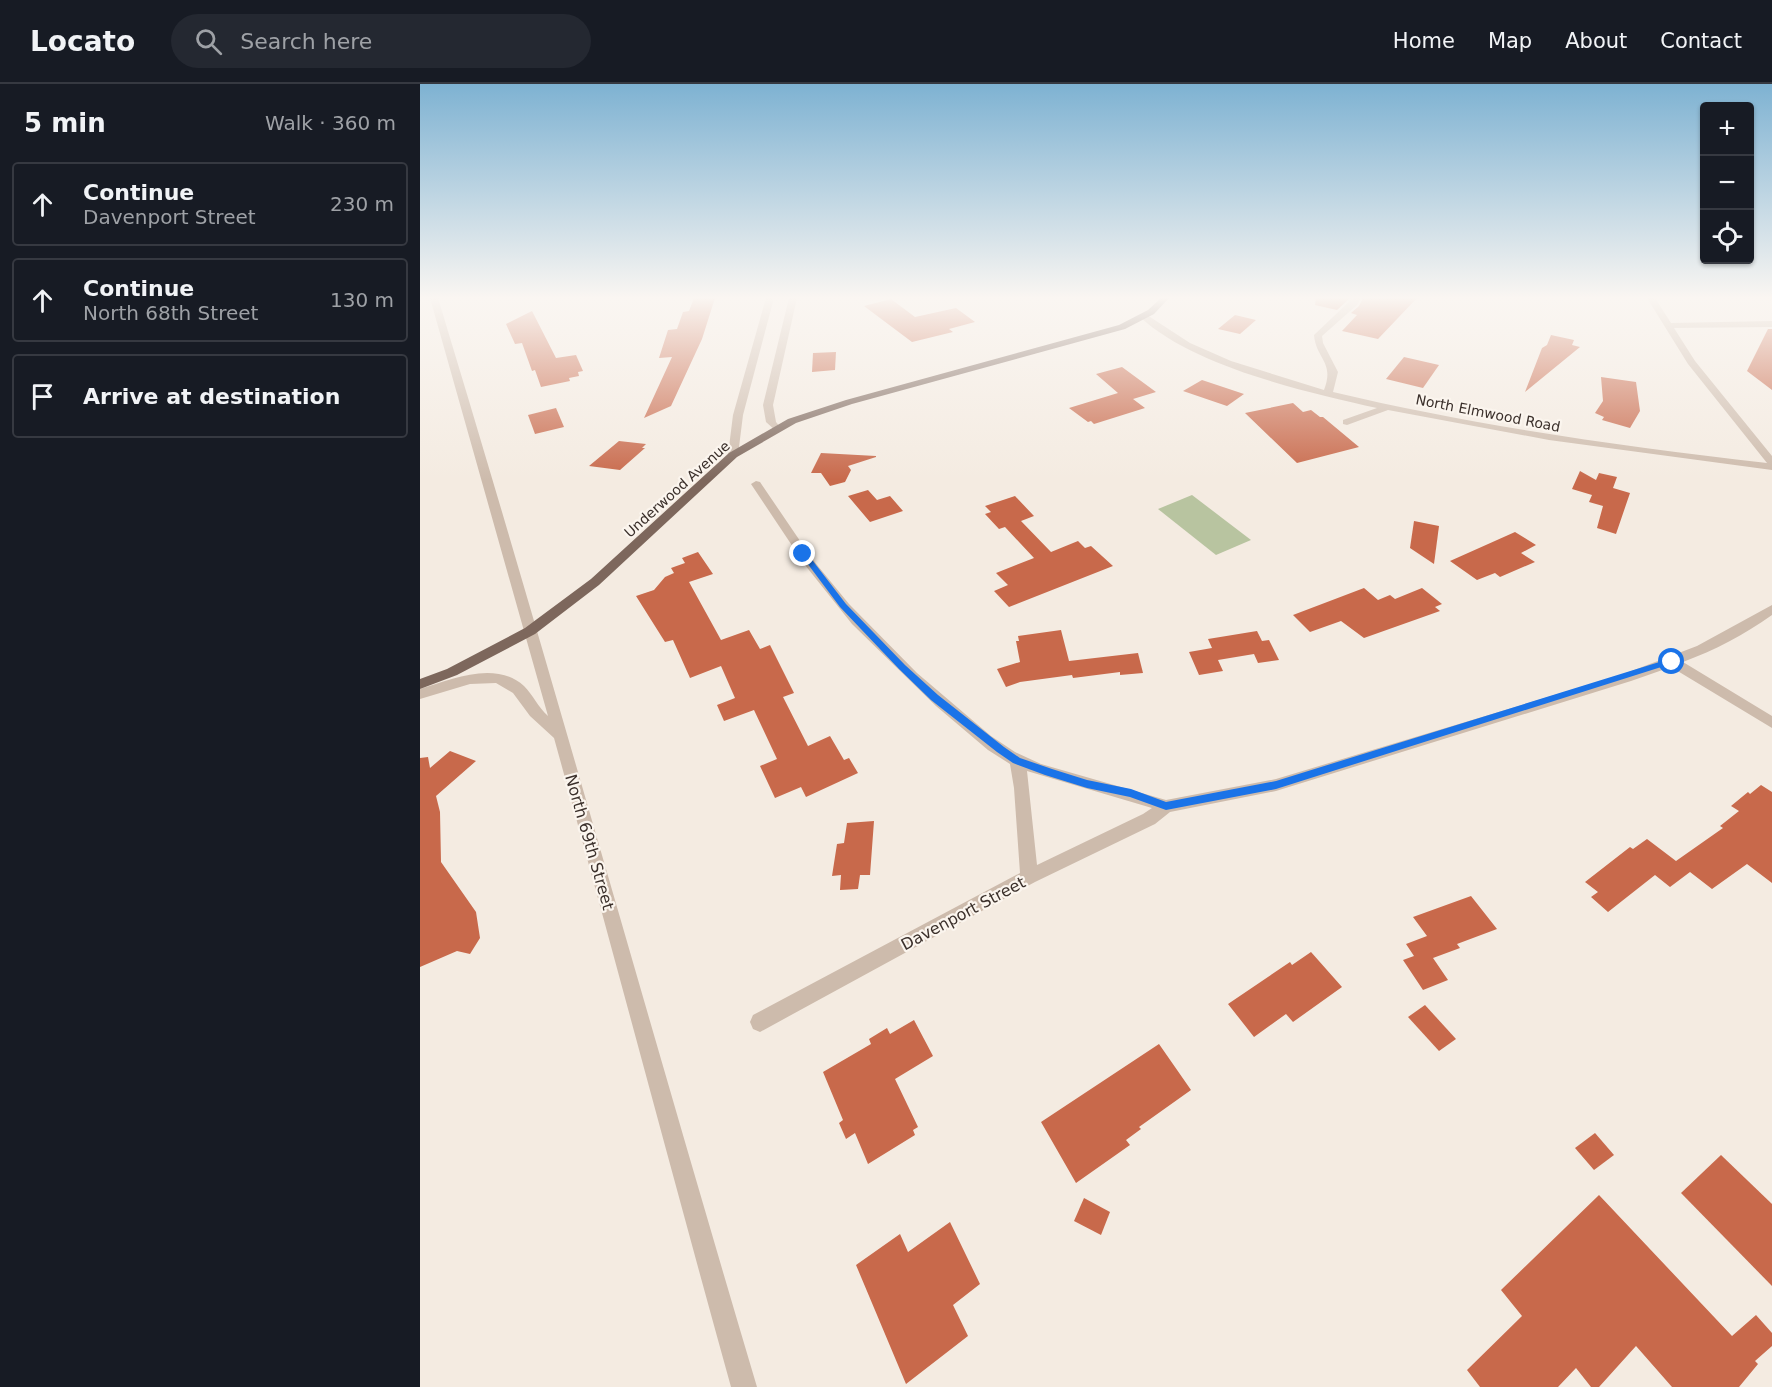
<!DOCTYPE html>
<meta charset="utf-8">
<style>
:root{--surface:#171b24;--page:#242831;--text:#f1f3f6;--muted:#9ea1a6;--line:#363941}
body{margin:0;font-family:"DejaVu Sans",sans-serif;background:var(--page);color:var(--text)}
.controls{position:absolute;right:18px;top:18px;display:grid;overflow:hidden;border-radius:6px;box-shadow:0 2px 4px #0004}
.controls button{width:54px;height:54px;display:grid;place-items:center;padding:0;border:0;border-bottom:2px solid var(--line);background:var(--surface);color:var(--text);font:30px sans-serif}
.stop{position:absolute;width:18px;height:18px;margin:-14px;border:4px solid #1a73e8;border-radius:50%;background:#fff}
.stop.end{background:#1a73e8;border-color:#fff;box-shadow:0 2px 6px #0008}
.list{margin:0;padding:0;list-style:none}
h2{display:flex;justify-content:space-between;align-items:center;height:78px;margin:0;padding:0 24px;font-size:26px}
h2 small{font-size:20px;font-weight:400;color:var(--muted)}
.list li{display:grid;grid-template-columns:39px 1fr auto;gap:18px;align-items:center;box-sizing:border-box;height:84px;margin:0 12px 12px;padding:0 12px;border:2px solid var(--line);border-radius:6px}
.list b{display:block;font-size:22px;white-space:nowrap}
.list p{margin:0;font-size:20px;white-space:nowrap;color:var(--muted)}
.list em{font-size:20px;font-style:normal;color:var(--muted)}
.icon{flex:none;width:33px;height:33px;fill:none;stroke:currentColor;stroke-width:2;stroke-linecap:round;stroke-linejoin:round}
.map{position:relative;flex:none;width:1352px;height:1303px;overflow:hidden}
header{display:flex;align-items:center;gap:36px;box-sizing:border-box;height:84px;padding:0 30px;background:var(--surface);border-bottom:2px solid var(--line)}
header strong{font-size:28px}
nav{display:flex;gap:33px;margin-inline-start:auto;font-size:21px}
.search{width:420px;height:54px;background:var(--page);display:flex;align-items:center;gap:15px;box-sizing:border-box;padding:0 21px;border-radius:33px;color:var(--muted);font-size:22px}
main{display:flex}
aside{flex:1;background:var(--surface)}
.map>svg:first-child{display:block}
</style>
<header>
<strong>Locato</strong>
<div class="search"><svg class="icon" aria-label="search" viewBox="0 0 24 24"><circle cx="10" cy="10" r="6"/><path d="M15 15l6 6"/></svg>Search here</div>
<nav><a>Home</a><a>Map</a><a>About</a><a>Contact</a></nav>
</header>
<main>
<aside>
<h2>5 min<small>Walk · 360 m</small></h2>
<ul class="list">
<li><svg class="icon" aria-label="ahead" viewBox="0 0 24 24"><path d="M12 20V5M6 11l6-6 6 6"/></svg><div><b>Continue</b><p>Davenport Street</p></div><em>230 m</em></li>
<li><svg class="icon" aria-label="ahead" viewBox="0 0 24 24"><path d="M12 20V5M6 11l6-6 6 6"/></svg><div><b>Continue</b><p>North 68th Street</p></div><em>130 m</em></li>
<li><svg class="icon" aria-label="arrive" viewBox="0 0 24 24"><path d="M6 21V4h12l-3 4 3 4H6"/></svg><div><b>Arrive at destination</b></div></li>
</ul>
</aside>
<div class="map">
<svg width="1352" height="1303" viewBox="0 0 1352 1303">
<rect width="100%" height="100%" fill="#f4ebe1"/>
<!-- green -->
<path fill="#b8c4a0" d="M 772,411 L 831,456 L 796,471 L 738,425 Z"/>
<!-- building -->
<g fill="#c8694b">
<path d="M 274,214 L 295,214 L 282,255 L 251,322 L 224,334 L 252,273 L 239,274 L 248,246 L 257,245 L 263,228 L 269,227 Z"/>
<path d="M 896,214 L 930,214 L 917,226 L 895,221 Z"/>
<path d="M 943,214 L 997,214 L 958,255 L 922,247 L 937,231 L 931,229 L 939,222 Z"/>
<path d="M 471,215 L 495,233 L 536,224 L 555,238 L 529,245 L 533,248 L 492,258 L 444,222 Z"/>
<path d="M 112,227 L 136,274 L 156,271 L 163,287 L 158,288 L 159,292 L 149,294 L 150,297 L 121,303 L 115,286 L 112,287 L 102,259 L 95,260 L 86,240 Z"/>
<path d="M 815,231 L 836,236 L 820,250 L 798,245 Z"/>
<path d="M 1348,245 L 1352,245 L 1352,306 L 1327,287 Z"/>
<path d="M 1131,251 L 1154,256 L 1152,261 L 1160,263 L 1105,308 L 1122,264 L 1127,261 Z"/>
<path d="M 416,268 L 415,286 L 392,288 L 393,269 Z"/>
<path d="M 984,273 L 1019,281 L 1003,304 L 966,295 Z"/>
<path d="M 702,283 L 736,308 L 713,315 L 725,324 L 674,340 L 671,337 L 668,338 L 649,324 L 698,309 L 676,290 Z"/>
<path d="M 1181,293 L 1216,298 L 1220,327 L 1210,344 L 1182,336 L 1184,333 L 1175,329 L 1183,317 Z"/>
<path d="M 782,296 L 824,310 L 807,322 L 763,307 Z"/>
<path d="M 873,319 L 883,328 L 891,326 L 900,333 L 903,333 L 939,363 L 877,379 L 825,329 Z"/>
<path d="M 136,324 L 144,343 L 115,350 L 108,331 Z"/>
<path d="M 199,357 L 226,360 L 222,364 L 225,364 L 200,386 L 169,382 Z"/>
<path d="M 401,369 L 456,372 L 456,373 L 428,382 L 431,386 L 425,398 L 410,402 L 401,389 L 391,389 Z"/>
<path d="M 1160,387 L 1176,396 L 1179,389 L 1197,393 L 1193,404 L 1210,409 L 1196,450 L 1177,444 L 1183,422 L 1169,418 L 1172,411 L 1152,405 Z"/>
<path d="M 448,406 L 457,416 L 470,412 L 483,427 L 450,438 L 428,412 Z"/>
<path d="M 595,412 L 614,432 L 601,437 L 631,468 L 658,457 L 665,464 L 671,462 L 693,482 L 589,523 L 574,507 L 588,501 L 576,489 L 614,474 L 585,443 L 579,445 L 565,430 L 571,428 L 565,422 Z"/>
<path d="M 994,437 L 1019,442 L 1014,480 L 990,464 Z"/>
<path d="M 1095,448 L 1116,461 L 1101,469 L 1115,478 L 1080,493 L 1075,489 L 1057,496 L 1030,477 Z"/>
<path d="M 278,468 L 293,490 L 269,498 L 301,556 L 329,546 L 340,565 L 350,561 L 374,609 L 363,613 L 388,662 L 410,652 L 424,676 L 429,674 L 438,689 L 386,713 L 381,703 L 355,714 L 340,682 L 357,675 L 334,626 L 304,637 L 297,621 L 315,614 L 301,582 L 270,594 L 253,556 L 245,558 L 216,512 L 234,506 L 245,493 L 254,489 L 251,484 L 265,479 L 262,474 Z"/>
<path d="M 944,504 L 958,516 L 970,511 L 975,515 L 1002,504 L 1022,520 L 1015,523 L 1020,527 L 944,554 L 921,537 L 890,548 L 873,531 Z"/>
<path d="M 641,546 L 649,577 L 718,569 L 723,589 L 700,591 L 700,588 L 653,594 L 652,591 L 600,598 L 586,603 L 577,585 L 600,578 L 596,557 L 599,557 L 598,552 Z"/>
<path d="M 837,547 L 842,557 L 849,556 L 859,576 L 838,579 L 834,570 L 798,576 L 803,587 L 779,591 L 769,568 L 792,564 L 788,555 Z"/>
<path d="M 30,667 L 56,677 L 16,712 L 20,728 L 21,778 L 56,828 L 60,854 L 50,870 L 37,867 L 0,883 L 0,674 L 8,673 L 10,684 Z"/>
<path d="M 1341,701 L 1352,708 L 1352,799 L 1327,780 L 1292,805 L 1270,788 L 1250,803 L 1235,791 L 1188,828 L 1171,813 L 1178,808 L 1165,798 L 1210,763 L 1213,765 L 1227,755 L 1256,777 L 1303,744 L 1300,742 L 1319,727 L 1311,722 L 1328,708 L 1330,710 Z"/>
<path d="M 454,737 L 450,791 L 440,791 L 438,805 L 420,806 L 421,791 L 412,792 L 417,760 L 424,759 L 427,739 Z"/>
<path d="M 1051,812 L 1077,845 L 1037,860 L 1040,864 L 1013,874 L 1028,896 L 1003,906 L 983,876 L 994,872 L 986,860 L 1007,852 L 993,833 Z"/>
<path d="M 891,868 L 922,903 L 873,938 L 866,930 L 834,953 L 808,920 L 870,878 L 872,881 Z"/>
<path d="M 1005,921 L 1036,955 L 1019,967 L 988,933 Z"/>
<path d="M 494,936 L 513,972 L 475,995 L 498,1043 L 493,1046 L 495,1051 L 448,1080 L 435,1049 L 426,1055 L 419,1039 L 423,1036 L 403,988 L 451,960 L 449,955 L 467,944 L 470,950 Z"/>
<path d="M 739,960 L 771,1006 L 719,1043 L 721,1045 L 706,1056 L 710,1061 L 656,1099 L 621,1038 Z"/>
<path d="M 1175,1049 L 1194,1071 L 1174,1086 L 1155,1064 Z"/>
<path d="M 1301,1071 L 1352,1120 L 1352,1202 L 1261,1109 Z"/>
<path d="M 1179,1111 L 1312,1252 L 1336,1231 L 1352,1249 L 1352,1262 L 1335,1277 L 1338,1280 L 1319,1303 L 1252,1303 L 1216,1262 L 1179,1303 L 1171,1303 L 1156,1284 L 1138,1303 L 1060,1303 L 1047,1286 L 1102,1232 L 1081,1206 Z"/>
<path d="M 664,1114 L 690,1128 L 681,1151 L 654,1137 Z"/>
<path d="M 530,1138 L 560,1200 L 533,1221 L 548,1252 L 486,1300 L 436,1181 L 480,1150 L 488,1168 Z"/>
</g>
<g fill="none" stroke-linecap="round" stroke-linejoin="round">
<!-- minor -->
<g fill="#cdbbac" fill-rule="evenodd">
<path d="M 10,214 L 18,214 C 128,576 229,940 337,1303 L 311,1303 C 251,1087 194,870 134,654 L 110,632 L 93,609 L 76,599 L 50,600 L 0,615 L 0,605 C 32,595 75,576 104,602 C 113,611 118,623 128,632 Z"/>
<path d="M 346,214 L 354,214 L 323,331 L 318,371 L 313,374 L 308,371 L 313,331 Z"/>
<path d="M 369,214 L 377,214 L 353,321 L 356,338 L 361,344 L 356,347 L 346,338 L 343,321 Z"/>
<path d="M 933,214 L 941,214 L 937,221 L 902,252 L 903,259 L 918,288 L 913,308 C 1056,342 1201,362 1347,379 L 1268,280 L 1227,214 L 1235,214 L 1251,239 L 1352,237 L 1352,243 L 1254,244 L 1275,277 L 1352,372 L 1352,386 L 1129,356 L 968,326 L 927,341 L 923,340 L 923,336 L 957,324 C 886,308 774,283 720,233 L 727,231 L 770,259 L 811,277 L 904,306 C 915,278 896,275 894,251 Z"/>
<path d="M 336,397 L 340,398 L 393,476 L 429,520 L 497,589 L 571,652 L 595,668 L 621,680 L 746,716 L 856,695 L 1201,591 L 1277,562 L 1352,521 L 1352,531 C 1324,551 1295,566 1263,578 L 1352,632 L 1352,644 L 1251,583 L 1211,597 L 856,707 L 750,728 L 735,740 L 615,798 L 340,948 L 333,945 L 330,938 L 333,931 L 600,789 L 594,704 L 590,680 L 568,666 L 516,622 L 432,540 L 385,481 L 331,400 ZM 607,687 L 732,724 L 723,730 L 617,781 Z"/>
</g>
<!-- major -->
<path fill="#7d675c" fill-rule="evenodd" d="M 741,214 L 749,214 L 734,230 L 705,245 L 432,320 L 376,339 L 317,373 L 179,501 L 115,550 L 37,591 L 0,605 L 0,595 L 27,585 L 105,544 L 171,495 L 309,369 L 368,335 L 426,316 L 699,241 L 728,226 Z"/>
</g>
<!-- sky -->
<linearGradient id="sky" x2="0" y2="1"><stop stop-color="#7eb2d2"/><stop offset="0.54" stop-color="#faf6f2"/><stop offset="1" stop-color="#faf6f2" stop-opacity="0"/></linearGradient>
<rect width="1352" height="396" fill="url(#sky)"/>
<!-- route -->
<path fill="#1a73e8" d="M 381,468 L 386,468 L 426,520 L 485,581 L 518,611 L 584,663 L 600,674 L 632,685 L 667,696 L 711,705 L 746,718 L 856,697 L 1249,575 L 1257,578 L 856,705 L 746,726 L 710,713 L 667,704 L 625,691 L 593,679 L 577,668 L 511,616 L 479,585 L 420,523 L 381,471 Z"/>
<g text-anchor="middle" stroke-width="4.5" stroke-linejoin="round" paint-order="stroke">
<!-- far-street labels -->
<g font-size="14" fill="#3b302b" stroke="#fbf5ee">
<text transform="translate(1068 329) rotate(11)" y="5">North Elmwood Road</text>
<text transform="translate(257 405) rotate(-42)" y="5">Underwood Avenue</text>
</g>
<!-- street labels -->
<g font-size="16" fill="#3b302b" stroke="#fbf5ee">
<text transform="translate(170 758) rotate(74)" y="6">North 69th Street</text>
<text transform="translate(543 829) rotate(-28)" y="6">Davenport Street</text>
</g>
</g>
</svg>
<div class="controls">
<button>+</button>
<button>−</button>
<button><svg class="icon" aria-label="locate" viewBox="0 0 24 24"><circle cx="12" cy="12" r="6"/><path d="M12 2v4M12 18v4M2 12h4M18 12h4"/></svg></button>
</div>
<div class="stop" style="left:1252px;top:578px"></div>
<div class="stop end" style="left:383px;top:470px"></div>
</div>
</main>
